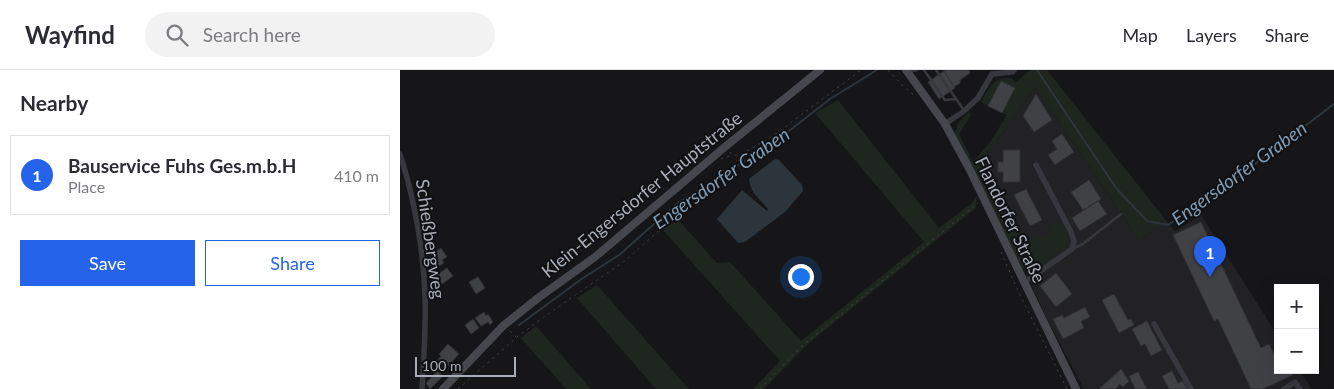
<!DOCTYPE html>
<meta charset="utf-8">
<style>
:root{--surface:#fff;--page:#f2f2f3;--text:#2b2b33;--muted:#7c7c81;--line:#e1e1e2;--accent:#2563eb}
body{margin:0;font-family:Lato,sans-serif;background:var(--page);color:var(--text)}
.controls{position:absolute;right:15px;bottom:15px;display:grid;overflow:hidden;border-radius:0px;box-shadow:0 5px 20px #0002}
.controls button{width:45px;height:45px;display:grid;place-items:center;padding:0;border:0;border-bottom:1px solid var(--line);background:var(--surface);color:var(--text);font:25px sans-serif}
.scale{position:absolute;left:15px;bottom:12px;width:101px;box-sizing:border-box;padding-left:5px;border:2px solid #a8adb8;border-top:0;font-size:14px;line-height:18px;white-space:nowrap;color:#a8adb8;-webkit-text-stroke:4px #111113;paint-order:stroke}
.you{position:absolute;left:400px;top:206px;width:18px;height:18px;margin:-12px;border:4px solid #fff;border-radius:50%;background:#1a73e8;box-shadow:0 0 0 8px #1a73e833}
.badge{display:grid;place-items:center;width:32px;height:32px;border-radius:50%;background:var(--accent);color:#fff;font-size:16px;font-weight:700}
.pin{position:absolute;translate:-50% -41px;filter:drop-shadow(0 1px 2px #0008)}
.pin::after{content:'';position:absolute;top:26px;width:18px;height:15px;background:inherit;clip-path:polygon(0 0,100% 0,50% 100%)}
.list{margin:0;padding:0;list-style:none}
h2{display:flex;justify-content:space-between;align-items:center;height:65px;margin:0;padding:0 20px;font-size:21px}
h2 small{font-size:16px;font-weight:400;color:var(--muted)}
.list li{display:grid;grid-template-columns:32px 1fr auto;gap:15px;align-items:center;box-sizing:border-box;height:80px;margin:0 10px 10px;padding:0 10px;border:1px solid var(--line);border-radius:0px}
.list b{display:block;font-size:19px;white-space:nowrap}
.list p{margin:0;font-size:16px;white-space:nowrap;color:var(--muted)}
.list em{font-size:16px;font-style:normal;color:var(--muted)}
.actions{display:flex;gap:10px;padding:15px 20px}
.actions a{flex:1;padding:11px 0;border:1px solid var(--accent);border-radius:0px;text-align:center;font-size:18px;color:var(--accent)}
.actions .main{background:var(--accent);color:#fff}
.icon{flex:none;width:28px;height:28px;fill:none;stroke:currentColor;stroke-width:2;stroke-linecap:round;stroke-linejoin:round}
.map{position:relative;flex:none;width:934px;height:319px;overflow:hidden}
header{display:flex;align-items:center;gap:30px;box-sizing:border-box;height:70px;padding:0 25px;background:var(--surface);border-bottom:1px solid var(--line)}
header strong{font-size:24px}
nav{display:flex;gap:28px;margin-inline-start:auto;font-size:18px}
.search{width:350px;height:45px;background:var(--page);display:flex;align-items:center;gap:12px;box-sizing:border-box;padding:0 18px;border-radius:28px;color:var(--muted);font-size:19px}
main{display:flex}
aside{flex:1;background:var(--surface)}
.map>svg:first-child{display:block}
</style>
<header>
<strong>Wayfind</strong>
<div class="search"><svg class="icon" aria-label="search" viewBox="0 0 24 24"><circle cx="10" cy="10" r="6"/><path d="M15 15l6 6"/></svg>Search here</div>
<nav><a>Map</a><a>Layers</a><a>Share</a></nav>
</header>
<main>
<aside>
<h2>Nearby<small></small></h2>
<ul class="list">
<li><span class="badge">1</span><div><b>Bauservice Fuhs Ges.m.b.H</b><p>Place</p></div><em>410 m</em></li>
</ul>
<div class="actions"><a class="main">Save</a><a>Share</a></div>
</aside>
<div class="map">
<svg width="934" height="319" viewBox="0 0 934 319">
<rect width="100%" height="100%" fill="#161618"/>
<!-- built -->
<path fill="#222225" d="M 635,17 L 740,171 L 765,149 L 775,161 L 801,145 L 878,266 L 878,300 L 900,300 L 911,319 L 684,319 L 648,251 L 578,98 Z"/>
<!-- green -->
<g fill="#1e261f">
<path d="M 630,0 L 647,0 L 765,149 L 740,171 L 635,17 L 583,91 L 626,174 L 654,159 L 652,154 L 658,151 L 662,154 L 668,164 L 666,176 L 632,202 L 623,199 L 555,63 L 558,53 L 569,42 L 571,45 L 559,64 L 573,92 L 590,72 L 607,45 L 581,32 C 590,17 592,7 611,8 L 616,12 Z"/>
<path d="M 438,30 L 539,158 L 572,133 L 577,126 L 576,138 L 409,273 L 364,319 L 353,319 L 380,291 L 263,160 L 267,155 L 265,151 L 274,145 L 317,193 L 330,192 L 401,271 L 524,172 L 415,43 Z"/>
<path d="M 197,215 L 289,319 L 256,319 L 177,228 Z"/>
<path d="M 136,256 L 191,319 L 166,319 L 121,268 Z"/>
</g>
<!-- water -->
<path fill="#2c353c" d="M 375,89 L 379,90 L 402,115 L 403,121 L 385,142 L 345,172 L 338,173 L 317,149 L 342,120 L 367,141 L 368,139 C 359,127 351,125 349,109 Z"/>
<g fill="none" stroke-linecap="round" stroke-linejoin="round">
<!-- stream -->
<g stroke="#2c353c" stroke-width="2">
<path d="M 637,0 L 716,118 L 747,151 L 768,155 L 818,122 L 934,34"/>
<path d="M 119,255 L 183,208 L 219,185 L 279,132 L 333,99 L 385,64 L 430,29 L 477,0"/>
</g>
</g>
<!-- building -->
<g fill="#404145" stroke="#303034">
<path d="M 543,0 L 569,0 L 570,3 L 560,10 L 560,13 L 554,17 Z"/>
<path d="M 544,1 L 555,18 L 539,29 L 528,12 Z"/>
<path d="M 601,11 L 615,18 L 602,43 L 588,36 Z"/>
<path d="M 636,24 L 652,50 L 634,62 L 623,46 Z"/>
<path d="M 662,64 L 674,82 L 655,95 L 648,85 L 657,79 L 652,71 Z"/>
<path d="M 603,80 L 620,80 L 620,112 L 603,112 L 603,102 L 598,102 L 598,92 L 603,92 Z"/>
<path d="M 689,110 L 701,129 L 683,140 L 671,122 Z"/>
<path d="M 626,119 L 642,150 L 630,156 L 614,125 Z"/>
<path d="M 698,131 L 707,144 L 680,161 L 672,148 Z"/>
<path d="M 801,152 L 861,278 L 869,274 L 878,292 L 878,300 L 891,300 L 893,305 L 863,319 L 851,319 L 818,249 L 814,251 L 773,165 Z"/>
<path d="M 41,178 L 47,187 L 42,190 L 44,193 L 37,197 L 30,185 Z"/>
<path d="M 47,198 L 53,206 L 42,214 L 36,206 Z"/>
<path d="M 656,203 L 672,224 L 656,237 L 640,216 Z"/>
<path d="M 78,207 L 85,218 L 76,224 L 69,212 Z"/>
<path d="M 714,224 L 728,250 L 731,249 L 734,255 L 719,263 L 702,230 Z"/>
<path d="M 685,237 L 690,247 L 681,251 L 684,258 L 663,269 L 653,249 L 662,245 L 664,248 Z"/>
<path d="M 84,242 L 86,246 L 88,244 L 93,252 L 90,255 L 88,252 L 81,256 L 75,248 Z"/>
<path d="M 73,249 L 79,258 L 71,264 L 65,255 Z"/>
<path d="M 747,251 L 762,280 L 751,286 L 745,274 L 741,276 L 732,259 Z"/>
<path d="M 48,274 L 59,284 L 45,299 L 37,291 L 41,286 L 39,284 Z"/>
<path d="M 721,299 L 729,311 L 723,317 L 720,314 L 715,319 L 699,319 Z"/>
<path d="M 37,301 L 43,306 L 30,319 L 26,313 Z"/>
<path d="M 772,301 L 778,313 L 783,311 L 787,319 L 769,319 L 762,306 Z"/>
<path d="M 738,302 L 747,319 L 735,319 L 729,306 Z"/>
</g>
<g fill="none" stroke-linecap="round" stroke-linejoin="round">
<!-- path -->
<g stroke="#3d3f44" stroke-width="1" stroke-dasharray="2.5 4" stroke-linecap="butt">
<path d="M 488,0 L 502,15 L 516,27"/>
<path d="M 330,82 L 332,85 L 340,85 L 373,66 L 461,0"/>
<path d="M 321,89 L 332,85"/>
<path d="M 601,182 L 618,221 L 667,319"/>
<path d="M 110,261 L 116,267"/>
<path d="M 58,319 L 117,267 L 148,244 L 226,190 L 264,156 L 258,144 L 260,142"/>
<path d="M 360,319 L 402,276 L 578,133"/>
</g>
<!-- lane -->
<g stroke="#37383d" stroke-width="2.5">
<path d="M 524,0 L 545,30 L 556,29"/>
<path d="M 536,0 L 563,39"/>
<path d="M 509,2 L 517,0"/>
<path d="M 674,178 L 683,174 L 721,144"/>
</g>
<!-- street -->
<g stroke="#37383d" stroke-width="5.5">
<path d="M 545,54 L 564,41 L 578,28 L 592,4 L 612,2 L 614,0"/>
<path d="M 0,84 C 14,127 24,182 25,227 C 26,258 24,289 22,319"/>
<path d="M 625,212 L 672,179 L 674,171 L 671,162 L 636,95"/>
<path d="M 754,254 L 791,319"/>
<path d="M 884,319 L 895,312 L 900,319"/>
</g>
<!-- secondary -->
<g stroke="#45474d" stroke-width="8">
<path d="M 506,0 L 545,54 L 570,100 L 676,319"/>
<path d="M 43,319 L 104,255 L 138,228 L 195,187 L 326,76 L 420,0"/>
</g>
</g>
<g text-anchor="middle" stroke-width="4" stroke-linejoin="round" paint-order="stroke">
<!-- street labels -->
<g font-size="18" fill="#a8adb8" stroke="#111113">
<text transform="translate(242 125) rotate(-39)" y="6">Klein-Engersdorfer Hauptstraße</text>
<text transform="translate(610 150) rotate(64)" y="6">Flandorfer Straße</text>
<text transform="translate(30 169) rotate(82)" y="6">Schießbergweg</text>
</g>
<!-- water labels -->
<g font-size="19" font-style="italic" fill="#7f9bb3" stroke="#111113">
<text transform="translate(839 103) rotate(-36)" y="7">Engersdorfer Graben</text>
<text transform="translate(321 108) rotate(-35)" y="7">Engersdorfer Graben</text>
</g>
</g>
</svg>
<div class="controls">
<button>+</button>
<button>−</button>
</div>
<div class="scale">100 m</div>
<div class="you"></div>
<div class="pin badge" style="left:810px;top:207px">1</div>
</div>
</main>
